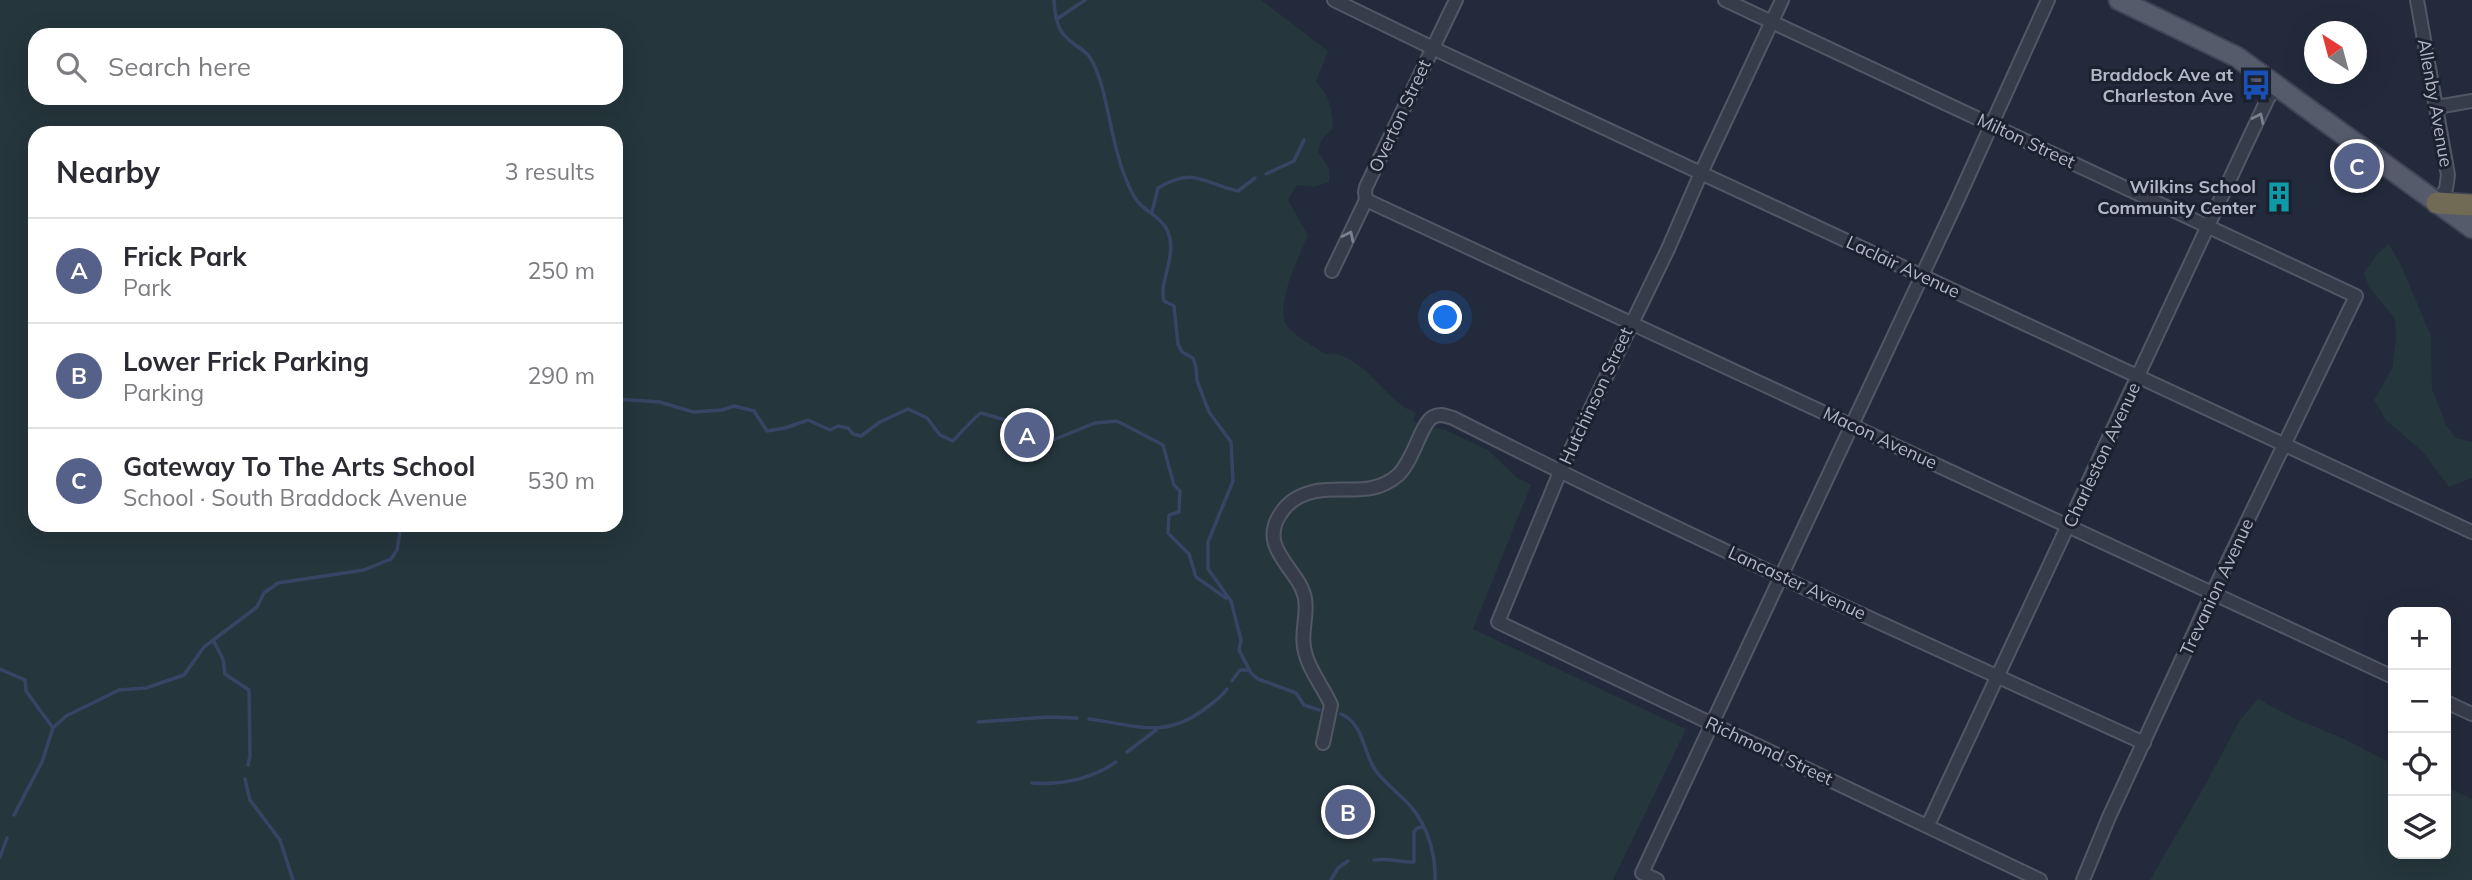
<!DOCTYPE html>
<meta charset="utf-8">
<style>
:root{--surface:#fff;--page:#f2f2f3;--text:#2b2b33;--muted:#7c7c81;--line:#e1e1e2;--accent:#56618a}
body{margin:0;font-family:Mulish,sans-serif;background:var(--page);color:var(--text)}
.controls{position:absolute;right:21px;bottom:21px;display:grid;overflow:hidden;border-radius:14px;box-shadow:0 7px 28px #0002}
.controls button{width:63px;height:63px;display:grid;place-items:center;padding:0;border:0;border-bottom:2px solid var(--line);background:var(--surface);color:var(--text);font:35px sans-serif}
.compass{position:absolute;left:2304px;top:21px;width:63px;height:63px;border-radius:50%;background:var(--surface);box-shadow:0 7px 28px #0002;rotate:324deg}
.you{position:absolute;left:1446px;top:318px;width:24px;height:24px;margin:-18px;border:5px solid #fff;border-radius:50%;background:#1a73e8;box-shadow:0 0 0 10px #1a73e833}
.badge{display:grid;place-items:center;width:46px;height:46px;border-radius:50%;background:var(--accent);color:#fff;font-size:23px;font-weight:700}
.pin{position:absolute;translate:-50% -50%;border:4px solid #fff;box-shadow:0 2px 7px #0006}
.list{margin:0;padding:0;list-style:none}
h2{display:flex;justify-content:space-between;align-items:center;height:91px;margin:0;padding:0 28px;font-size:30px}
h2 small{font-size:23px;font-weight:400;color:var(--muted)}
.list li{display:grid;grid-template-columns:46px 1fr auto;gap:21px;align-items:center;box-sizing:border-box;height:105px;padding:0 28px;border-top:2px solid var(--line)}
.list b{display:block;font-size:26px;white-space:nowrap}
.list p{margin:0;font-size:23px;white-space:nowrap;color:var(--muted)}
.list em{font-size:23px;font-style:normal;color:var(--muted)}
.icon{flex:none;width:38px;height:38px;fill:none;stroke:currentColor;stroke-width:2;stroke-linecap:round;stroke-linejoin:round}
.map{position:relative;flex:none;width:2472px;height:880px;overflow:hidden}
.search{position:absolute;background:var(--surface);box-shadow:0 7px 28px #0002;left:28px;top:28px;width:595px;height:77px;display:flex;align-items:center;gap:18px;box-sizing:border-box;padding:0 24px;border-radius:21px;color:var(--muted);font-size:26px}
.panel{position:absolute;background:var(--surface);box-shadow:0 7px 28px #0002;left:28px;top:126px;width:595px;height:406px;border-radius:21px}
.map>svg:first-child{display:block}
</style>
<div class="map">
<svg width="2472" height="880" viewBox="0 0 2472 880">
<rect width="100%" height="100%" fill="#232a3b"/>
<!-- green -->
<g fill="#25363c" fill-rule="evenodd">
<path d="M 0,0 L 1261,0 L 1328,51 L 1316,82 C 1330,95 1332,110 1333,128 L 1322,139 L 1318,152 L 1329,168 L 1329,182 L 1315,187 L 1297,185 L 1288,200 L 1308,235 C 1300,254 1275,305 1286,324 C 1293,336 1313,345 1325,354 C 1354,349 1381,389 1401,405 C 1406,409 1412,410 1416,413 L 1414,420 L 1415,422 L 1432,431 L 1434,428 L 1443,429 L 1488,450 L 1516,477 L 1531,485 L 1473,629 L 1686,729 L 1613,880 L 0,880 ZM 35,35 L 616,35 L 616,98 L 35,98 ZM 35,133 L 616,133 L 616,525 L 35,525 Z"/>
<path d="M 2389,244 L 2400,263 L 2431,336 L 2432,389 L 2446,425 L 2456,438 L 2472,442 L 2472,478 L 2449,487 L 2423,452 L 2386,420 L 2374,400 L 2392,369 L 2396,338 L 2395,319 L 2369,287 L 2364,273 L 2378,253 Z"/>
<path d="M 2258,699 L 2296,719 L 2342,738 L 2393,764 L 2393,854 L 2446,854 L 2446,787 L 2472,799 L 2472,880 L 2150,880 L 2204,787 L 2240,720 Z"/>
</g>
<g fill="none" stroke-linecap="round" stroke-linejoin="round">
<!-- stream -->
<g stroke="#394464" stroke-width="3.5">
<path d="M 1054,0 C 1055,14 1056,29 1068,39 C 1074,45 1083,49 1089,56 C 1108,84 1110,144 1126,179 C 1129,187 1133,197 1139,203 C 1147,212 1159,216 1166,228 C 1180,254 1158,280 1164,301 L 1174,306 L 1178,344 L 1182,352 L 1193,358 L 1196,367 L 1197,381 L 1209,412 L 1231,442 L 1233,481 L 1208,542 L 1208,569 L 1231,601 L 1241,640 L 1239,650 L 1251,673 L 1258,679 L 1296,693 L 1304,705 L 1319,710"/>
<path d="M 1057,19 L 1085,0"/>
<path d="M 1266,174 L 1294,161 L 1304,140"/>
<path d="M 1152,212 L 1158,188 C 1195,166 1202,183 1238,191 L 1255,178"/>
<path d="M 616,399 L 660,402 L 693,412 L 722,410 L 734,406 L 754,411 L 767,431 L 785,428 L 808,420 L 830,430 L 838,426 L 848,428 L 853,434 L 861,436 L 880,422 L 908,409 L 927,418 L 940,435 L 953,441 C 960,434 976,415 981,413 L 1026,426 L 1041,439 L 1053,440 L 1095,423 L 1117,421 L 1163,445 L 1174,485 L 1180,491 L 1179,512 L 1169,515 L 1168,533 L 1189,554 L 1196,577 L 1226,598"/>
<path d="M 213,640 L 223,659 L 225,674 L 249,690 L 250,756 L 248,765"/>
<path d="M 0,669 L 25,680 L 26,691 L 53,728"/>
<path d="M 1232,681 L 1240,670 L 1249,670"/>
<path d="M 1341,714 C 1363,723 1363,750 1374,768 C 1384,784 1401,794 1412,808 C 1428,827 1436,856 1435,880"/>
<path d="M 1089,719 C 1132,724 1162,740 1202,711 C 1211,704 1220,699 1227,689"/>
<path d="M 978,722 L 1048,717 L 1077,718"/>
<path d="M 1127,752 L 1156,730"/>
<path d="M 245,779 L 250,800 L 280,840 L 293,880"/>
<path d="M 1032,783 C 1062,785 1091,779 1116,762"/>
<path d="M 14,815 L 42,762 L 53,728 L 66,716 L 119,690 L 146,688 L 184,675 L 204,647 L 257,607 L 264,593 L 278,583 L 364,570 L 391,559 L 397,550 L 401,525"/>
<path d="M 0,857 L 7,838"/>
<path d="M 1374,860 C 1390,858 1399,862 1414,862 L 1414,832 L 1417,828 L 1424,827"/>
<path d="M 1331,880 L 1338,868 L 1348,861"/>
</g>
<!-- street casing -->
<g stroke="#525766" stroke-width="16">
<g id="street">
<path d="M 1334,0 L 1441,52 L 2472,532"/>
<path d="M 1725,0 L 2356,296 L 2212,594 L 2109,817 L 2083,880"/>
<path d="M 1782,0 L 1701,173 L 1668,249 L 1560,472 L 1498,622 L 2040,880"/>
<path d="M 2417,0 L 2448,175 L 2446,189 L 2437,203"/>
<path d="M 2437,107 L 2472,101"/>
<path d="M 1366,200 L 2393,677"/>
<path d="M 1332,271 L 1366,200 L 1365,192 L 1366,187 L 1456,0"/>
<path d="M 2446,702 L 2472,714"/>
<path d="M 1323,743 L 1331,705 C 1323,686 1307,668 1304,647 C 1301,631 1308,615 1305,599 C 1301,570 1256,549 1281,513 C 1289,500 1302,494 1316,491 C 1346,486 1373,497 1398,475 C 1414,460 1421,423 1433,417 C 1440,413 1446,416 1453,418 C 1680,533 1912,638 2144,743"/>
<path d="M 1928,825 L 2243,151 L 2268,98 L 2277,87"/>
<path d="M 1657,880 L 1642,873 L 1957,201 L 2048,0"/>
</g>
</g>
<!-- primary casing -->
<g stroke="#404554" stroke-width="23">
<path id="primary" d="M 2119,0 L 2237,57 L 2472,228"/>
</g>
<!-- highway casing -->
<g stroke="#3f4453" stroke-width="24">
<path id="highway" d="M 2437,203 L 2472,205"/>
</g>
<!-- street -->
<use href="#street" stroke="#373c4b" stroke-width="12"/>
<!-- primary -->
<use href="#primary" stroke="#555b6b" stroke-width="19"/>
<!-- highway -->
<use href="#highway" stroke="#716a54" stroke-width="21"/>
</g>
<!-- one-way arrows -->
<defs><path id="oneway-chevron" d="M-2-3.5L2.5 0L-2 3.5" fill="none" stroke-width="1.6" stroke-linecap="round" stroke-linejoin="round" transform="scale(1.75)"/></defs>
<g stroke="#7b808f">
<use href="#oneway-chevron" transform="translate(2259 118) rotate(-64)"/>
<use href="#oneway-chevron" transform="translate(1349 236) rotate(-64)"/>
</g>
<!-- icons -->
<defs>
<g id="bus-bare" transform="scale(2.415)"><path d="M-5-6H5V4H4V6H2V4H-2V6H-4V4H-5ZM-3.5-4V0h7V-4ZM-3.5 1.2v1.5H-2V1.2ZM2 1.2v1.5H3.5V1.2Z" fill="#1a4fb4" stroke="#1c2130" stroke-width="2.5" paint-order="stroke"/></g>
<g id="building-bare" transform="scale(2.415)"><path d="M-4-6H4V6H1V3H-1V6H-4ZM-2.5-4.3h1.7v1.8h-1.7ZM.8-4.3h1.7v1.8H.8ZM-2.5-1h1.7V.8h-1.7ZM.8-1h1.7V.8H.8Z" fill="#0f9aa8" stroke="#1c2130" stroke-width="2.5" paint-order="stroke"/></g>
</defs>
<g fill-rule="evenodd">
<use href="#bus-bare" x="2256" y="85"/>
<use href="#building-bare" x="2279" y="197"/>
</g>
<g text-anchor="middle" stroke-width="6" stroke-linejoin="round" paint-order="stroke">
<!-- poi labels -->
<g font-size="18" font-weight="bold" fill="#b2b7c7" stroke="#1c2130" text-anchor="end">
<text x="2233" y="81">Braddock Ave at<tspan x="2233" dy="21">Charleston Ave</tspan></text>
<text x="2256" y="193">Wilkins School<tspan x="2256" dy="21">Community Center</tspan></text>
</g>
<!-- street labels -->
<g font-size="18" fill="#b2b7c7" stroke="#1c2130">
<text transform="translate(2435 103) rotate(80)" y="6">Allenby Avenue</text>
<text transform="translate(1400 116) rotate(-65)" y="6">Overton Street</text>
<text transform="translate(2026 141) rotate(25)" y="6">Milton Street</text>
<text transform="translate(1903 267) rotate(25)" y="6">Laclair Avenue</text>
<text transform="translate(1596 396) rotate(-65)" y="6">Hutchinson Street</text>
<text transform="translate(1880 438) rotate(25)" y="6">Macon Avenue</text>
<text transform="translate(2102 455) rotate(-65)" y="6">Charleston Avenue</text>
<text transform="translate(1797 583) rotate(25)" y="6">Lancaster Avenue</text>
<text transform="translate(2217 587) rotate(-65)" y="6">Trevanion Avenue</text>
<text transform="translate(1769 751) rotate(25)" y="6">Richmond Street</text>
</g>
</g>
</svg>
<div class="controls">
<button>+</button>
<button>−</button>
<button><svg class="icon" aria-label="locate" viewBox="0 0 24 24"><circle cx="12" cy="12" r="6"/><path d="M12 2v4M12 18v4M2 12h4M18 12h4"/></svg></button>
<button><svg class="icon" aria-label="layers" viewBox="0 0 24 24"><path d="M12 4l9 5-9 5-9-5zM3 14l9 5 9-5"/></svg></button>
</div>
<svg class="compass" viewBox="-18 -18 36 36"><path d="M0-13l5 13h-10z" fill="#e53935"/><path d="M0 13l5-13h-10z" fill="#7c7c81"/></svg>
<div class="you"></div>
<div class="pin badge" style="left:1027px;top:435px">A</div>
<div class="pin badge" style="left:1348px;top:812px">B</div>
<div class="pin badge" style="left:2357px;top:166px">C</div>
<div class="search"><svg class="icon" aria-label="search" viewBox="0 0 24 24"><circle cx="10" cy="10" r="6"/><path d="M15 15l6 6"/></svg>Search here</div>
<section class="panel">
<h2>Nearby<small>3 results</small></h2>
<ul class="list">
<li><span class="badge">A</span><div><b>Frick Park</b><p>Park</p></div><em>250 m</em></li>
<li><span class="badge">B</span><div><b>Lower Frick Parking</b><p>Parking</p></div><em>290 m</em></li>
<li><span class="badge">C</span><div><b>Gateway To The Arts School</b><p>School · South Braddock Avenue</p></div><em>530 m</em></li>
</ul>
</section>
</div>
